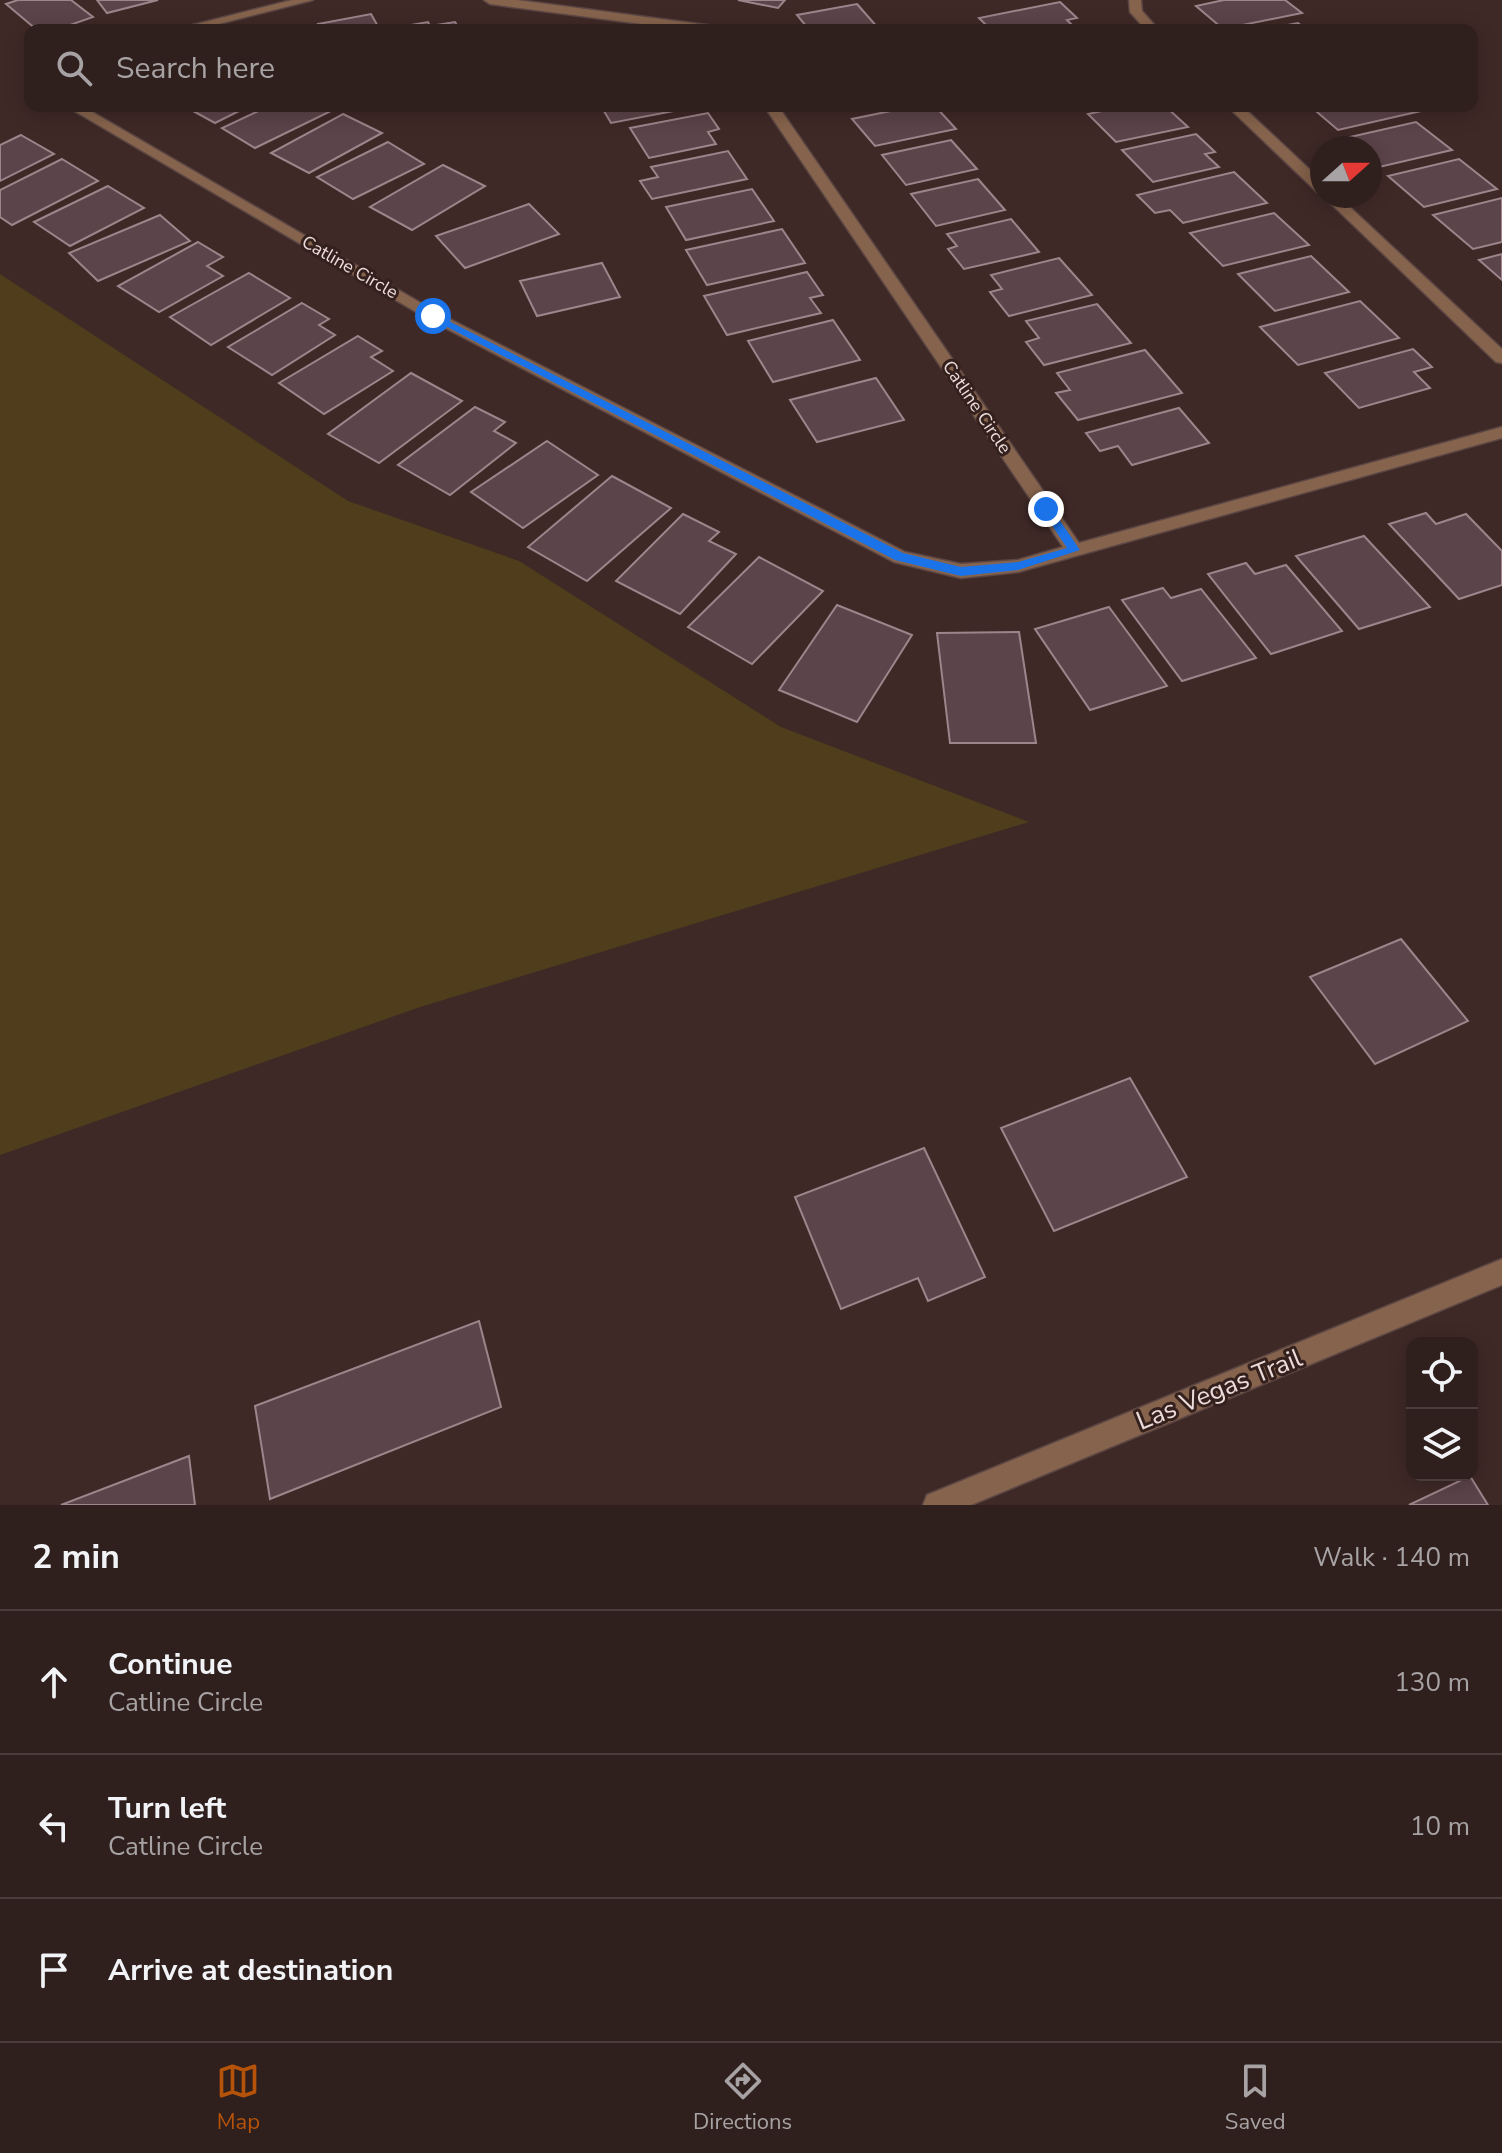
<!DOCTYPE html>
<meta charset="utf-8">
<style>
:root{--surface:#2f1f1d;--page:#3b2c2a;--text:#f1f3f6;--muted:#a7a2a4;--line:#4a3d3b;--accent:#b45309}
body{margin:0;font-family:"Nunito Sans",sans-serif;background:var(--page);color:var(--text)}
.controls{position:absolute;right:24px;bottom:24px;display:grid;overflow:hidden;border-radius:16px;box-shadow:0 4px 20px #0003}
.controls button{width:72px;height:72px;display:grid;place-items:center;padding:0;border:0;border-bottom:2px solid var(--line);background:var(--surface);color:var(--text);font:40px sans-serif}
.compass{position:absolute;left:1310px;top:136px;width:72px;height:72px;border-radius:50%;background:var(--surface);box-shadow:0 4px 20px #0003;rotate:69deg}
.stop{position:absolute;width:24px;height:24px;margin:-18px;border:6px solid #1a73e8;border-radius:50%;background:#fff}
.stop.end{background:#1a73e8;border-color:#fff;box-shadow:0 2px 8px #0008}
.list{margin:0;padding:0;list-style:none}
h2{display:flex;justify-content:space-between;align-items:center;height:104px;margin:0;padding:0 32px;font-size:34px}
h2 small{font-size:26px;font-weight:400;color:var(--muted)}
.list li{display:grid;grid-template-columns:52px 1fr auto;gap:24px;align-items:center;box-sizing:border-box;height:144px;padding:0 32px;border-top:2px solid var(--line)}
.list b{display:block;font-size:30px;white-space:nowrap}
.list p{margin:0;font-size:26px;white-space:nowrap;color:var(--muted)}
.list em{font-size:26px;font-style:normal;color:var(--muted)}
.icon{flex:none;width:44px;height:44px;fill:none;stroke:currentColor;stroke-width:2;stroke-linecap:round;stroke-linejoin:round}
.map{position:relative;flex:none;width:1502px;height:1505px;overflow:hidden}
.search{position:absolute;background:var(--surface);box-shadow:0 4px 20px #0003;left:24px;right:24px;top:24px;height:88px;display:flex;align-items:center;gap:20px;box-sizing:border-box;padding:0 28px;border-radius:16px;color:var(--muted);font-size:30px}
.sheet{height:536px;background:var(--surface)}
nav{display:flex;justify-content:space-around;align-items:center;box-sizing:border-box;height:112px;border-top:2px solid var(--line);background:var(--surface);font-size:22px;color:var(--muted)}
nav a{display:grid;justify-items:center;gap:4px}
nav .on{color:var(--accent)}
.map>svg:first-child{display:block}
</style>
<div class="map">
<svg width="1502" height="1505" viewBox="0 0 1502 1505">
<rect width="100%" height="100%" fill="#3f2927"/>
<!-- green -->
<path fill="#503d1b" d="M 0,274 L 348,501 L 519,561 L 781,727 L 1029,822 L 420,1007 L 0,1155 Z"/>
<!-- building -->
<g fill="#5b444a" stroke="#9e848b" stroke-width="2">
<path d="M 18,0 L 71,0 L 93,17 L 56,30 L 37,30 L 6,4 Z"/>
<path d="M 97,0 L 158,0 L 107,13 Z"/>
<path d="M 738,0 L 785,0 L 778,8 Z"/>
<path d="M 1224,0 L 1285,0 L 1302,13 L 1223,29 L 1196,6 Z"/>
<path d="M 1060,2 L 1077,18 L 1067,20 L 1076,29 L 991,30 L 979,18 Z"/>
<path d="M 857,4 L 879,29 L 799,30 L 796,27 L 806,26 L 797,15 Z"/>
<path d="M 371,14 L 380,30 L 321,30 L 318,24 Z"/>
<path d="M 428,22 L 430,26 L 455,22 L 460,30 L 400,30 L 399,27 Z"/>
<path d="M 1298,23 L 1307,30 L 1261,30 Z"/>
<path d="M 184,106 L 249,106 L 215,123 Z"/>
<path d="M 269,106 L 318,106 L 329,112 L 255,148 L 222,128 Z"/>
<path d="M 601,106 L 700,106 L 611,123 Z"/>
<path d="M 915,106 L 935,106 L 956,129 L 875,146 L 852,119 Z"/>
<path d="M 1125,106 L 1165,106 L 1188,127 L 1116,142 L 1088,114 Z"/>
<path d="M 1310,106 L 1414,106 L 1421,111 L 1338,130 Z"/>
<path d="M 708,113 L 719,129 L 708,132 L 716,144 L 649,158 L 630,128 Z"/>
<path d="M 343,114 L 382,133 L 309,173 L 271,153 Z"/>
<path d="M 1416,122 L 1452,150 L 1375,168 L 1370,164 L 1370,148 L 1352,148 L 1341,139 Z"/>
<path d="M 1196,134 L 1215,152 L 1205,154 L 1219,167 L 1153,182 L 1122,150 Z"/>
<path d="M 21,135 L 54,154 L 0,181 L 0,145 Z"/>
<path d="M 951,140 L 977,169 L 906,185 L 882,155 Z"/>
<path d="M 388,142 L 424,164 L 353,199 L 317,177 Z"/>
<path d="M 728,151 L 747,179 L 652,199 L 640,181 L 658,177 L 651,167 Z"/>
<path d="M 62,159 L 98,181 L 12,225 L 0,217 L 0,190 Z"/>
<path d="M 1459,159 L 1497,189 L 1424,207 L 1388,176 Z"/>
<path d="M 443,165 L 485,186 L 412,230 L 370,207 Z"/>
<path d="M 1234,172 L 1267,203 L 1183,223 L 1170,210 L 1155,213 L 1137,195 Z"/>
<path d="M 978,179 L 1005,210 L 936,226 L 911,194 Z"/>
<path d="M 108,186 L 144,208 L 70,246 L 34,222 Z"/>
<path d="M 752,189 L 774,221 L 686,240 L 666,207 Z"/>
<path d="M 1502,198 L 1502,242 L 1473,249 L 1433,215 Z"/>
<path d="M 529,204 L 559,234 L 465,268 L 436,236 Z"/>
<path d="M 1274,213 L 1309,245 L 1223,266 L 1190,233 Z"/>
<path d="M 160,215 L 190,241 L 98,281 L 69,253 Z"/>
<path d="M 1011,219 L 1039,252 L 964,269 L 948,249 L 957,246 L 947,234 Z"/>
<path d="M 782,229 L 805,263 L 707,285 L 686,250 Z"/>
<path d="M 198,242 L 223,257 L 207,266 L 223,276 L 159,312 L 118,286 Z"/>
<path d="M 1502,254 L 1502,280 L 1479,260 Z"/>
<path d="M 1311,256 L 1349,292 L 1275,311 L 1238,274 Z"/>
<path d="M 1059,258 L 1092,295 L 1009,316 L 990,292 L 1002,289 L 991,275 Z"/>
<path d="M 602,263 L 620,297 L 537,316 L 520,281 Z"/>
<path d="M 807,272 L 823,295 L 810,298 L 821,313 L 727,335 L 704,296 Z"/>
<path d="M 249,273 L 290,298 L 211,345 L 170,317 Z"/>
<path d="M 1360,301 L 1399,338 L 1298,365 L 1260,327 Z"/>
<path d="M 302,303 L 329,319 L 319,325 L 335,335 L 272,375 L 228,347 Z"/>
<path d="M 1097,304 L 1131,343 L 1044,365 L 1026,342 L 1039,338 L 1026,321 Z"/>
<path d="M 833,320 L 860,360 L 773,382 L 748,341 Z"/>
<path d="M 358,336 L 382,351 L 371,357 L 393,371 L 324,414 L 279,383 Z"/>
<path d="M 1413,349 L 1432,367 L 1414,372 L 1430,388 L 1359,408 L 1325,373 Z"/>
<path d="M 1145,350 L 1182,393 L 1078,420 L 1056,393 L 1070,390 L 1057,373 Z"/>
<path d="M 411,373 L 462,401 L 379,463 L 328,434 Z"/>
<path d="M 876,378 L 904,420 L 817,442 L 790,400 Z"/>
<path d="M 475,407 L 505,422 L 494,431 L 516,443 L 450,495 L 398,465 Z"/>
<path d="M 1179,408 L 1209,443 L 1132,465 L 1118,446 L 1100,451 L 1086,433 Z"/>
<path d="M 547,441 L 598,475 L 523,528 L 471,492 Z"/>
<path d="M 612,476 L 671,508 L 587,581 L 528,547 Z"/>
<path d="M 1426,513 L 1436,524 L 1466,514 L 1502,551 L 1502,585 L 1459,599 L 1389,524 Z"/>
<path d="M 683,514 L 719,532 L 709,541 L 736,554 L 680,614 L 616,581 Z"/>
<path d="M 1364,536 L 1430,607 L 1359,629 L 1296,556 Z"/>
<path d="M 759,557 L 823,591 L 752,664 L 688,627 Z"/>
<path d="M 1246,563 L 1255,574 L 1286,565 L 1342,631 L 1271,654 L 1208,574 Z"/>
<path d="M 1163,588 L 1171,598 L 1201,589 L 1256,658 L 1182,681 L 1122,600 Z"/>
<path d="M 837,605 L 912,635 L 857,722 L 779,690 Z"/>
<path d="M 1109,607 L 1167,686 L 1090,710 L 1035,629 Z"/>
<path d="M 1019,632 L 1036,743 L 950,743 L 937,633 Z"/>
<path d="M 1401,939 L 1468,1021 L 1375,1064 L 1310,977 Z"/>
<path d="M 1130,1078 L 1187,1177 L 1054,1231 L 1001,1128 Z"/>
<path d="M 924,1148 L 985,1277 L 928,1301 L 918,1278 L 841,1309 L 795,1197 Z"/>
<path d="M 479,1321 L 501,1407 L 270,1499 L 255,1406 Z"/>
<path d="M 189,1456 L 195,1505 L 61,1505 Z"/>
<path d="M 1470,1476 L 1488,1505 L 1409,1505 Z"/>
</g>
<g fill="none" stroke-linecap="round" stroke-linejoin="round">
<!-- minor casing -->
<g stroke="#5b4644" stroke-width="3">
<g id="minor">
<path d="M 292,0 L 313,0 L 195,30 L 173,30 Z"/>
<path d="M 484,0 L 517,0 L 714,26 L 720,30 L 687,30 L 490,4 Z"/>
<path d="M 1129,0 L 1141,0 L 1142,11 L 1159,30 L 1146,30 L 1130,12 Z"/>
<path d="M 66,106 L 82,106 L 438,313 L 905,552 L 961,564 L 1018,560 L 1063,547 L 764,106 L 778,106 L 1079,543 L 1502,427 L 1502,438 L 1018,572 L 961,578 L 894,562 L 428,319 Z"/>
<path d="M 1227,106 L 1242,106 L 1322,181 L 1322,193 L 1317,192 Z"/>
<path d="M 1323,196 L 1338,196 L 1502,349 L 1502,363 L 1496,362 Z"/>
<path d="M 1502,1259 L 1502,1285 L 971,1505 L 923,1505 L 927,1495 Z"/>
</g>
</g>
<!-- minor -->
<use href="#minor" fill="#86634c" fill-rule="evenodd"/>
</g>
<!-- route -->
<path fill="#1a73e8" d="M 433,313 L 903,553 L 961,567 L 1018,562 L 1067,548 L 1041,509 L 1046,505 L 1050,506 L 1080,550 L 1018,570 L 961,576 L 895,560 L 430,318 L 428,316 Z"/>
<g text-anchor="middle" stroke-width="6" stroke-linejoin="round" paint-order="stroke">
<!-- far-street labels -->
<g font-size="18" fill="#ebdcda" stroke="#34201d">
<text transform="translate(350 267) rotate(30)" y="6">Catline Circle</text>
<text transform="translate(977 407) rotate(56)" y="6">Catline Circle</text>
</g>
<!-- near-street labels -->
<g font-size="26" fill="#ebdcda" stroke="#34201d">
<text transform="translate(1219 1389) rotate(-22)" y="9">Las Vegas Trail</text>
</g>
</g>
</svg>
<div class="controls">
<button><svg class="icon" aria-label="locate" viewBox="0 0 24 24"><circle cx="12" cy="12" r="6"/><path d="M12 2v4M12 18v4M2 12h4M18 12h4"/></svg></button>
<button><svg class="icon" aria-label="layers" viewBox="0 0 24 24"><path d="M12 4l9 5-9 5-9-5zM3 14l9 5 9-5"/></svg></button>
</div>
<svg class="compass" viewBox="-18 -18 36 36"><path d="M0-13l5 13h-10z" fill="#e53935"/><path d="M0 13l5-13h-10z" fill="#a7a2a4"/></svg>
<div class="stop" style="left:433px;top:316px"></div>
<div class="stop end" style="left:1046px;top:509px"></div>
<div class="search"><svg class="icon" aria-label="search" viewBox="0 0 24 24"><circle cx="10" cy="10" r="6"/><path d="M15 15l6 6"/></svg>Search here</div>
</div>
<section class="sheet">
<h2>2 min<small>Walk · 140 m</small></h2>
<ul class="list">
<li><svg class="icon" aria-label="ahead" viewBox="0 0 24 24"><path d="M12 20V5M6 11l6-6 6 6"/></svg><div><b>Continue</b><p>Catline Circle</p></div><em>130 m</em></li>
<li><svg class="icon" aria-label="left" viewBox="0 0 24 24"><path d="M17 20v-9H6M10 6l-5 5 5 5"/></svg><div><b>Turn left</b><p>Catline Circle</p></div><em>10 m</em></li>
<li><svg class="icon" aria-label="arrive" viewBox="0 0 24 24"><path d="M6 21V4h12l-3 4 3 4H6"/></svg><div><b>Arrive at destination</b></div></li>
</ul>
</section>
<nav>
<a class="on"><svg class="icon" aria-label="map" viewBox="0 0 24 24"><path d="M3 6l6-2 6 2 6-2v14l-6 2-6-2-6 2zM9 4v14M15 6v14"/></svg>Map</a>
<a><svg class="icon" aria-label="directions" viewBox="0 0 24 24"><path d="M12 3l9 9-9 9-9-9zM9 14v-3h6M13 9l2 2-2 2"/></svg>Directions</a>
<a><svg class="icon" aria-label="saved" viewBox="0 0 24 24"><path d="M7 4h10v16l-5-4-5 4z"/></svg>Saved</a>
</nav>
